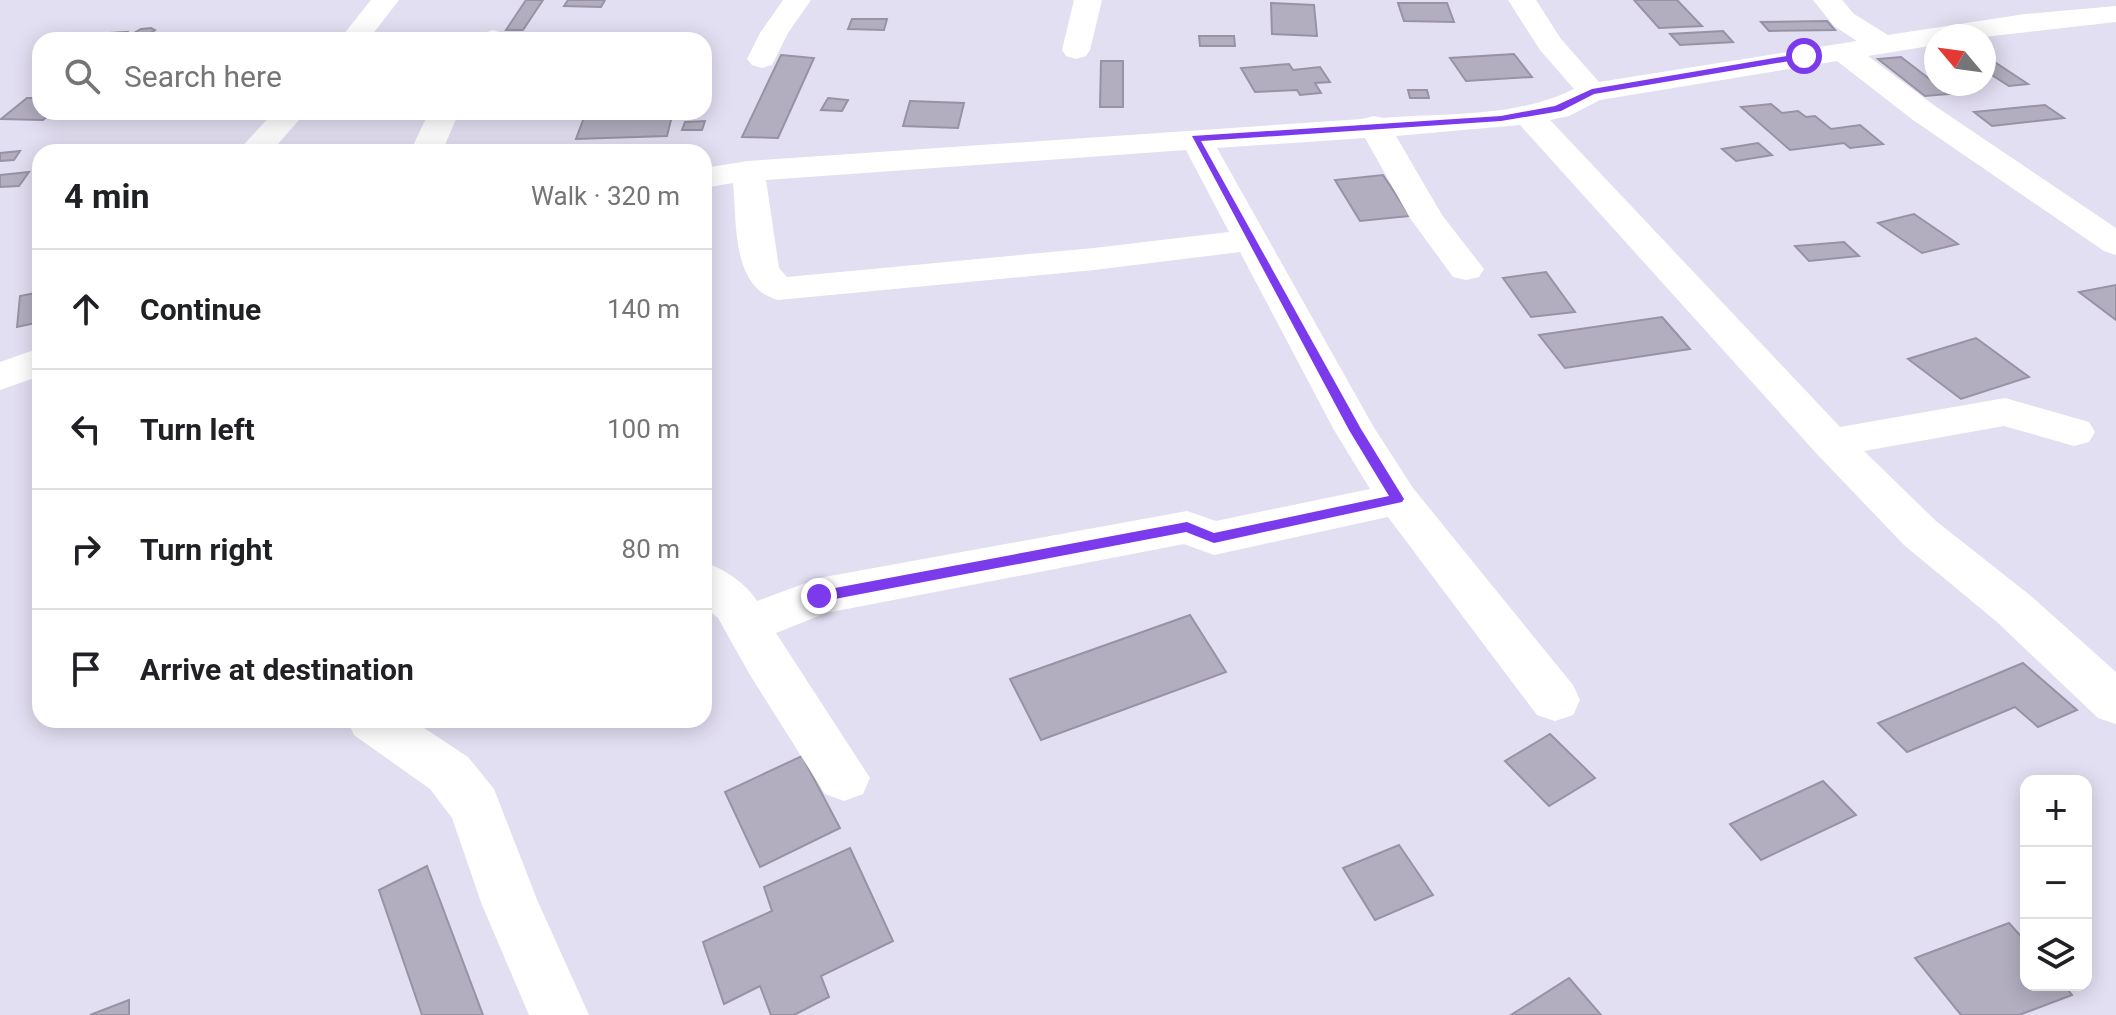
<!DOCTYPE html>
<meta charset="utf-8">
<style>
:root{--surface:#fff;--page:#f6f6f6;--text:#202124;--muted:#757577;--line:#e0e0e0}
body{margin:0;font-family:Roboto,sans-serif;background:var(--page);color:var(--text)}
.controls{position:absolute;right:24px;bottom:24px;display:grid;overflow:hidden;border-radius:16px;box-shadow:0 4px 20px #0003}
.controls button{width:72px;height:72px;display:grid;place-items:center;padding:0;border:0;border-bottom:2px solid var(--line);background:var(--surface);color:var(--text);font:40px sans-serif}
.compass{position:absolute;left:1924px;top:24px;width:72px;height:72px;border-radius:50%;background:var(--surface);box-shadow:0 4px 20px #0003;rotate:299deg}
.stop{position:absolute;width:24px;height:24px;margin:-18px;border:6px solid #7c3aed;border-radius:50%;background:#fff}
.stop.end{background:#7c3aed;border-color:#fff;box-shadow:0 2px 8px #0008}
.list{margin:0;padding:0;list-style:none}
h2{display:flex;justify-content:space-between;align-items:center;height:104px;margin:0;padding:0 32px;font-size:34px}
h2 small{font-size:26px;font-weight:400;color:var(--muted)}
.list li{display:grid;grid-template-columns:52px 1fr auto;gap:24px;align-items:center;box-sizing:border-box;height:120px;padding:0 32px;border-top:2px solid var(--line)}
.list b{display:block;font-size:30px;white-space:nowrap}
.list em{font-size:26px;font-style:normal;color:var(--muted)}
.icon{flex:none;width:44px;height:44px;fill:none;stroke:currentColor;stroke-width:2;stroke-linecap:round;stroke-linejoin:round}
.map{position:relative;flex:none;width:2116px;height:1015px;overflow:hidden}
.search{position:absolute;background:var(--surface);box-shadow:0 4px 20px #0003;left:32px;top:32px;width:680px;height:88px;display:flex;align-items:center;gap:20px;box-sizing:border-box;padding:0 28px;border-radius:24px;color:var(--muted);font-size:30px}
.panel{position:absolute;background:var(--surface);box-shadow:0 4px 20px #0003;left:32px;top:144px;width:680px;height:584px;border-radius:24px}
.map>svg:first-child{display:block}
</style>
<div class="map">
<svg width="2116" height="1015" viewBox="0 0 2116 1015">
<rect width="100%" height="100%" fill="#e3dff2"/>
<!-- building -->
<g fill="#b2aec0" stroke="#9793a4" stroke-width="2">
<path d="M 526,0 L 543,0 L 523,30 L 506,30 Z"/>
<path d="M 568,0 L 605,0 L 601,7 L 564,6 Z"/>
<path d="M 1634,0 L 1677,0 L 1702,26 L 1659,28 Z"/>
<path d="M 1271,3 L 1314,5 L 1317,36 L 1272,34 Z"/>
<path d="M 1398,3 L 1447,3 L 1454,22 L 1404,21 Z"/>
<path d="M 852,19 L 887,19 L 884,30 L 848,29 Z"/>
<path d="M 1827,21 L 1835,30 L 1769,31 L 1761,22 Z"/>
<path d="M 141,29 L 151,28 L 155,30 L 143,38 L 129,36 Z"/>
<path d="M 1723,31 L 1733,42 L 1680,45 L 1670,34 Z"/>
<path d="M 127,32 L 119,40 L 56,40 L 60,36 Z"/>
<path d="M 1199,36 L 1234,36 L 1235,46 L 1200,46 Z"/>
<path d="M 1514,54 L 1532,77 L 1466,81 L 1450,58 Z"/>
<path d="M 781,55 L 814,58 L 778,138 L 742,137 Z"/>
<path d="M 1984,55 L 2028,84 L 2009,86 L 1984,70 Z"/>
<path d="M 1901,57 L 1936,84 L 1949,94 L 1925,96 L 1878,59 Z"/>
<path d="M 1101,61 L 1123,61 L 1123,107 L 1100,107 Z"/>
<path d="M 1289,64 L 1293,70 L 1320,67 L 1330,82 L 1315,83 L 1321,93 L 1300,95 L 1297,90 L 1255,92 L 1241,68 Z"/>
<path d="M 1408,90 L 1427,90 L 1429,98 L 1410,98 Z"/>
<path d="M 27,98 L 40,98 L 40,112 L 70,112 L 66,116 L 49,115 L 43,120 L 1,119 Z"/>
<path d="M 828,98 L 848,100 L 842,111 L 821,110 Z"/>
<path d="M 910,101 L 964,103 L 958,128 L 903,126 Z"/>
<path d="M 1771,104 L 1782,113 L 1798,111 L 1806,117 L 1815,116 L 1831,129 L 1860,125 L 1883,144 L 1850,148 L 1844,143 L 1790,150 L 1741,107 Z"/>
<path d="M 2045,105 L 2064,118 L 1992,126 L 1974,112 Z"/>
<path d="M 586,112 L 673,112 L 667,136 L 576,139 Z"/>
<path d="M 705,121 L 702,130 L 682,130 L 685,122 Z"/>
<path d="M 1758,143 L 1772,155 L 1736,161 L 1722,149 Z"/>
<path d="M 20,151 L 14,160 L 0,161 L 0,153 Z"/>
<path d="M 29,172 L 19,186 L 0,187 L 0,175 Z"/>
<path d="M 1383,175 L 1410,216 L 1360,221 L 1335,180 Z"/>
<path d="M 1914,214 L 1958,244 L 1922,253 L 1878,223 Z"/>
<path d="M 1844,242 L 1859,256 L 1809,261 L 1795,246 Z"/>
<path d="M 1546,272 L 1575,312 L 1531,317 L 1503,278 Z"/>
<path d="M 2116,285 L 2116,320 L 2079,292 Z"/>
<path d="M 40,292 L 40,322 L 17,327 L 20,296 Z"/>
<path d="M 1662,317 L 1690,349 L 1565,368 L 1539,335 Z"/>
<path d="M 1976,338 L 2029,377 L 1961,399 L 1908,359 Z"/>
<path d="M 1190,615 L 1226,672 L 1041,740 L 1010,679 Z"/>
<path d="M 2023,663 L 2077,710 L 2038,727 L 2015,707 L 1907,752 L 1878,723 Z"/>
<path d="M 1550,734 L 1595,778 L 1549,806 L 1505,761 Z"/>
<path d="M 802,756 L 840,828 L 760,867 L 725,792 Z"/>
<path d="M 1823,781 L 1856,815 L 1761,860 L 1730,824 Z"/>
<path d="M 1399,845 L 1433,895 L 1375,920 L 1343,868 Z"/>
<path d="M 850,848 L 893,941 L 821,976 L 829,997 L 794,1015 L 771,1015 L 760,986 L 724,1004 L 703,942 L 772,911 L 764,887 Z"/>
<path d="M 427,866 L 483,1015 L 422,1015 L 379,890 Z"/>
<path d="M 2009,923 L 2026,942 L 2026,985 L 2064,985 L 2072,995 L 2019,1015 L 1961,1015 L 1915,958 Z"/>
<path d="M 1569,978 L 1601,1015 L 1511,1015 Z"/>
<path d="M 129,1000 L 129,1015 L 90,1015 Z"/>
</g>
<g fill="none" stroke-linecap="round" stroke-linejoin="round">
<!-- minor -->
<g fill="#fff" fill-rule="evenodd">
<path d="M 371,0 L 399,0 L 368,40 L 339,40 Z"/>
<path d="M 783,0 L 811,0 L 788,33 L 772,65 L 762,68 L 752,65 L 747,59 L 760,33 Z"/>
<path d="M 1074,0 L 1102,0 L 1090,50 L 1086,56 L 1076,59 L 1066,56 L 1062,50 Z"/>
<path d="M 1508,0 L 1536,0 L 1561,39 L 1599,82 L 1857,41 L 1834,26 L 1813,0 L 1842,0 L 1854,14 L 1888,35 L 2025,14 L 2116,6 L 2116,22 L 1984,37 L 1936,36 L 1936,45 L 1868,56 L 1935,106 L 2116,228 L 2116,255 L 2104,251 L 1913,120 L 1837,61 L 1600,100 L 1569,116 L 1550,120 L 1840,427 L 2005,398 L 2089,422 L 2095,432 L 2089,442 L 2074,446 L 2004,426 L 1864,451 L 1936,521 L 2031,596 L 2116,672 L 2116,724 L 2098,718 L 1997,622 L 1904,545 L 1816,453 L 1520,125 L 1396,136 L 1442,215 L 1484,269 L 1479,277 L 1466,280 L 1453,277 L 1410,218 L 1365,138 L 1217,148 L 1373,426 L 1413,488 L 1573,685 L 1580,700 L 1573,715 L 1555,721 L 1537,715 L 1388,517 L 1214,555 L 1184,544 L 826,613 L 776,633 L 870,778 L 863,794 L 844,801 L 825,794 L 750,675 L 718,618 L 704,606 L 704,562 C 724,569 746,583 757,601 L 819,578 L 1187,511 L 1216,521 L 1370,489 L 1334,430 L 1240,252 L 1094,270 L 778,300 C 731,288 737,222 733,183 L 704,188 L 704,168 L 748,161 L 1362,119 L 1374,116 L 1383,118 C 1445,113 1516,118 1574,89 L 1540,50 ZM 1186,150 L 1229,232 L 1094,248 L 787,277 L 779,268 L 766,180 Z"/>
<path d="M 493,30 L 503,33 L 507,39 L 478,40 L 483,33 Z"/>
<path d="M 274,112 L 306,112 L 271,152 L 237,152 Z"/>
<path d="M 429,112 L 459,112 L 442,152 L 410,152 Z"/>
<path d="M 40,348 L 40,376 L 0,390 L 0,362 Z"/>
<path d="M 347,720 L 412,720 L 468,757 L 494,789 L 538,902 L 589,1015 L 529,1015 L 482,905 L 452,818 L 430,789 L 354,735 Z"/>
</g>
</g>
<!-- route -->
<path fill="#7c3aed" d="M 1804,53 L 1807,58 L 1594,94 L 1561,111 L 1501,121 L 1201,141 L 1361,429 L 1404,499 L 1402,502 L 1214,543 L 1186,532 L 819,602 L 814,600 L 812,596 L 819,591 L 1187,522 L 1214,533 L 1389,496 L 1349,430 L 1192,136 L 1501,116 L 1555,106 L 1592,89 Z"/>
</svg>
<div class="controls">
<button>+</button>
<button>−</button>
<button><svg class="icon" aria-label="layers" viewBox="0 0 24 24"><path d="M12 4l9 5-9 5-9-5zM3 14l9 5 9-5"/></svg></button>
</div>
<svg class="compass" viewBox="-18 -18 36 36"><path d="M0-13l5 13h-10z" fill="#e53935"/><path d="M0 13l5-13h-10z" fill="#757577"/></svg>
<div class="stop" style="left:1804px;top:56px"></div>
<div class="stop end" style="left:819px;top:596px"></div>
<div class="search"><svg class="icon" aria-label="search" viewBox="0 0 24 24"><circle cx="10" cy="10" r="6"/><path d="M15 15l6 6"/></svg>Search here</div>
<section class="panel">
<h2>4 min<small>Walk · 320 m</small></h2>
<ul class="list">
<li><svg class="icon" aria-label="ahead" viewBox="0 0 24 24"><path d="M12 20V5M6 11l6-6 6 6"/></svg><div><b>Continue</b></div><em>140 m</em></li>
<li><svg class="icon" aria-label="left" viewBox="0 0 24 24"><path d="M17 20v-9H6M10 6l-5 5 5 5"/></svg><div><b>Turn left</b></div><em>100 m</em></li>
<li><svg class="icon" aria-label="right" viewBox="0 0 24 24"><path d="M7 20v-9h11M14 6l5 5-5 5"/></svg><div><b>Turn right</b></div><em>80 m</em></li>
<li><svg class="icon" aria-label="arrive" viewBox="0 0 24 24"><path d="M6 21V4h12l-3 4 3 4H6"/></svg><div><b>Arrive at destination</b></div></li>
</ul>
</section>
</div>
